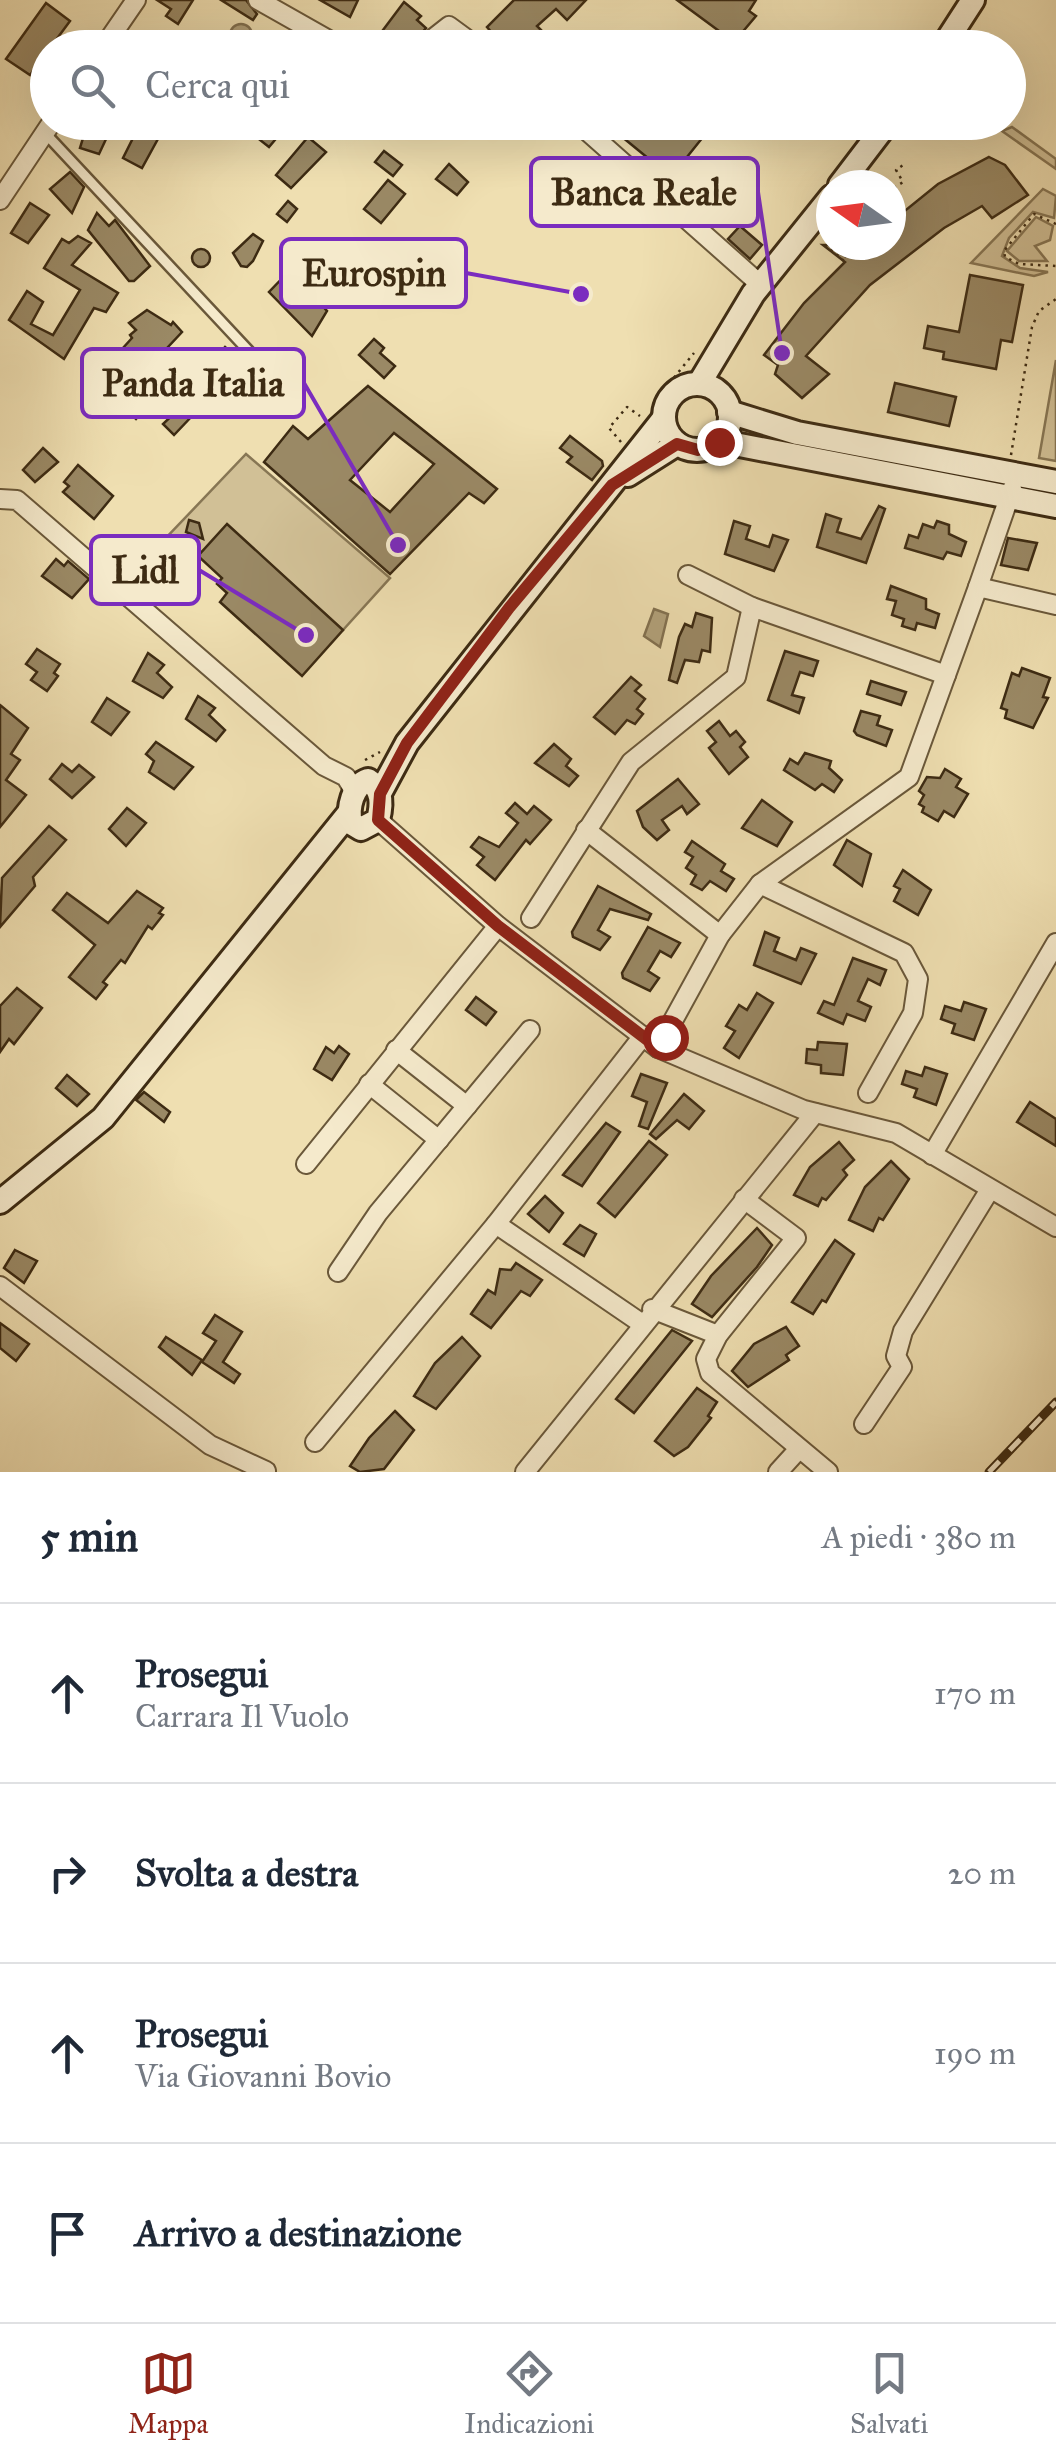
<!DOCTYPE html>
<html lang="it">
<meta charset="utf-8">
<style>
:root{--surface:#fff;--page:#f6f6f7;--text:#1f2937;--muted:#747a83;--line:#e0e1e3;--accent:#8f2418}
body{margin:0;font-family:"IM FELL Great Primer",serif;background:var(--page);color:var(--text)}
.compass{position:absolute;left:816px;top:170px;width:90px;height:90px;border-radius:50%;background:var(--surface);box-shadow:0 10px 40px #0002;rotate:284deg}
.stop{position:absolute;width:30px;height:30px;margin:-22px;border:8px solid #8f2418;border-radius:50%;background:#fff}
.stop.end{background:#8f2418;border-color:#fff;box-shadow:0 2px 10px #0008}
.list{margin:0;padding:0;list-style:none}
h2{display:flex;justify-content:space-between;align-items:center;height:130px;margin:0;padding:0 40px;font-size:42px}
h2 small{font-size:32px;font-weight:400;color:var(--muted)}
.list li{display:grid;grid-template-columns:65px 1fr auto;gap:30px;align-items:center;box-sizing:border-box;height:180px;padding:0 40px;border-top:2px solid var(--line)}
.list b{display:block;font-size:38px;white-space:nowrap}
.list p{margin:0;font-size:32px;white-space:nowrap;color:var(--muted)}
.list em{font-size:32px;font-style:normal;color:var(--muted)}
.icon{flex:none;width:55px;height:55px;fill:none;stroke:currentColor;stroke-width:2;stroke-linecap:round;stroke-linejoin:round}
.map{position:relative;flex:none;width:1056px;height:1472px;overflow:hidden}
.search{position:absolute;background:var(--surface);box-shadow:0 10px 40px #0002;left:30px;right:30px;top:30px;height:110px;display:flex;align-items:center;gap:25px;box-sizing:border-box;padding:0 35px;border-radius:55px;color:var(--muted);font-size:38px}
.sheet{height:850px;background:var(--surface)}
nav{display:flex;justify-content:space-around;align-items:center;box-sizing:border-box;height:140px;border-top:2px solid var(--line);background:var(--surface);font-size:28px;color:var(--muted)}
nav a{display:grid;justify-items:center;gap:5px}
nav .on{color:var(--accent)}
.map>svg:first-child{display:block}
</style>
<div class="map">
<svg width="1056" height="1472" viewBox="0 0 1056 1472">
<rect width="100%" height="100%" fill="#efdfb1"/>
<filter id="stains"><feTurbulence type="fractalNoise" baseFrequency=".002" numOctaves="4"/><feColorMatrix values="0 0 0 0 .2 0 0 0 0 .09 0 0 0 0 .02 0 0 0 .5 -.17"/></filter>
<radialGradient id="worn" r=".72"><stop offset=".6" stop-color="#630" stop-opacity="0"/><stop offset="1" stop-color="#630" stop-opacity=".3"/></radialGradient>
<!-- green -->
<g fill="#d1c096" stroke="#877654" stroke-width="2.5">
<path d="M 1012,127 L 1056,159 L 1056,169 L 1002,131 Z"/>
<path d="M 1043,189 L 1056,196 L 1054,218 L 1033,212 L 1009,238 L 1002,256 L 1020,268 L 1048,272 L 1034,276 L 971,263 Z"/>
<path d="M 1036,217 L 1053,226 L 1050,240 L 1035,246 L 1047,261 L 1019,261 L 1007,251 Z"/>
<path d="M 1056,360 L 1056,461 L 1039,458 Z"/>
<path d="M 246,454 L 390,578 L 343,630 L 227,525 L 193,564 L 164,540 Z"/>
</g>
<!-- water -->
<g fill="#b2a27b" stroke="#837251" stroke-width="2.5">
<circle cx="241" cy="35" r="11"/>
<path d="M 654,609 L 668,614 L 660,647 L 644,636 Z"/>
</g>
<!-- building -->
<g fill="#9a8965" stroke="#3d2b13" stroke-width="2.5" fill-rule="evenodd">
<path d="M 157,0 L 193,0 L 178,24 L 166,16 L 171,9 Z"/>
<path d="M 221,0 L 246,0 L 257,14 L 253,20 Z"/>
<path d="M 320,0 L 358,0 L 350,17 Z"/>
<path d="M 514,0 L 586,0 L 567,20 L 556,9 L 537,26 L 546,35 L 536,48 L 505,48 L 487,27 Z"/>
<path d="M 677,0 L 756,0 L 749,11 L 756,16 L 734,42 Z"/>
<path d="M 404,2 L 421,16 L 417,20 L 426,28 L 409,48 L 389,48 L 377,38 Z"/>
<path d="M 46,3 L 70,21 L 30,75 L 6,59 Z"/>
<path d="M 88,122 L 114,122 L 99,154 L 80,148 Z"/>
<path d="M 131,122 L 165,126 L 142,168 L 123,158 L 139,126 Z"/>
<path d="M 237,122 L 290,122 L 269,147 Z"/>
<path d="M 633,122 L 715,122 L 671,177 L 621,136 Z"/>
<path d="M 308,137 L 326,152 L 291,188 L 276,175 Z"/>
<path d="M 384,151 L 402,165 L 393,176 L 375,162 Z"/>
<path d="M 989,157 L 1005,165 L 1028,195 L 992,218 L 982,206 L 944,228 L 870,285 L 806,356 L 829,374 L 802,398 L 775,374 L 778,365 L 764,355 L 804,303 L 845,262 L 823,245 L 891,245 L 891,222 L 938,184 Z"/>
<path d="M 449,164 L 468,182 L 457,195 L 436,179 Z"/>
<path d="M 70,172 L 84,187 L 72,213 L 50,189 Z"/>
<path d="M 388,180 L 405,194 L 381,223 L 364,209 Z"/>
<path d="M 288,201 L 297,209 L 287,222 L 277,214 Z"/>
<path d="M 30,203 L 49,215 L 28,243 L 11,233 Z"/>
<path d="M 97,213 L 109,226 L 115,220 L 150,266 L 134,281 L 129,281 L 88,230 Z"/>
<path d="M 740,226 L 762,245 L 750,259 L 728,239 Z"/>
<path d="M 253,234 L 263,241 L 253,261 L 247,267 L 241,266 L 233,253 Z"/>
<path d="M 78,236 L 91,243 L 72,265 L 118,293 L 106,312 L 94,308 L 64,359 L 9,320 L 27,291 L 43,302 L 31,324 L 53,335 L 80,290 L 44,268 L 62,239 L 69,243 Z"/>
<circle cx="201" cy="258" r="9"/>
<path d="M 295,265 L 310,280 L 304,286 L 327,311 L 312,336 L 269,292 Z"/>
<path d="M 970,275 L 1023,285 L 1012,342 L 1001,340 L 996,369 L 943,359 L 944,352 L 924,348 L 928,326 L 959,332 Z"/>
<path d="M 147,310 L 171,325 L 173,322 L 182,332 L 141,376 L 160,392 L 136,419 L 84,372 L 102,352 L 112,360 L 132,338 L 130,335 L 136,330 L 129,323 Z"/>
<path d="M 374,339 L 384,348 L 380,353 L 395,366 L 384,378 L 359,355 Z"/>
<path d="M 225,347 L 244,364 L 197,417 L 194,414 L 174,435 L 163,424 L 184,404 L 173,394 L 210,349 L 217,356 Z"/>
<path d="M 895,383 L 956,397 L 949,426 L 888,412 Z"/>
<path d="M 368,386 L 497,489 L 484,503 L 469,493 L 390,574 L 264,462 L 293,426 L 308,439 ZM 394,433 L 434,464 L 390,512 L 350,480 Z"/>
<path d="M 570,436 L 602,461 L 603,466 L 592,480 L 567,462 L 572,457 L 560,448 Z"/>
<path d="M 43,448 L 58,462 L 35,482 L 23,470 Z"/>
<path d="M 78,465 L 113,496 L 94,519 L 63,492 L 69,486 L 64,482 Z"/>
<path d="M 879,506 L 885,509 L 866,563 L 817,547 L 826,514 L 841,519 L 837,532 L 861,539 Z"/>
<path d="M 189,520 L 199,523 L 203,539 L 186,532 Z"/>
<path d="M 734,521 L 750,526 L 746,539 L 769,547 L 773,535 L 788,540 L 774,571 L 725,554 Z"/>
<path d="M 937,521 L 949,525 L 949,534 L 966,542 L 961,556 L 947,552 L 943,559 L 905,548 L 909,535 L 918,538 L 923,524 L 934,528 Z"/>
<path d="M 227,524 L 343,630 L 302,676 L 220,602 L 227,593 L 217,584 L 222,578 L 198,556 Z"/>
<path d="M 1008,538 L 1037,543 L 1028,570 L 1001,565 Z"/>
<path d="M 56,559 L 64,566 L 68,561 L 89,579 L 72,598 L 42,576 Z"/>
<path d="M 891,586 L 926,599 L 926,609 L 939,614 L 935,628 L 917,623 L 915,630 L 902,626 L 904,619 L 892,615 L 896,601 L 887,599 Z"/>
<path d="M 696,613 L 712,618 L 710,652 L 702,650 L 699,662 L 685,660 L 677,683 L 669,680 L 679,637 L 685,624 L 692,627 Z"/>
<path d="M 37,649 L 60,664 L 54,673 L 58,676 L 47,691 L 31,680 L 37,672 L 26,664 Z"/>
<path d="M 785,651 L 818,661 L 813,676 L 800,672 L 792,695 L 804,698 L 799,713 L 768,700 Z"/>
<path d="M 148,653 L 164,665 L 157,673 L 172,687 L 163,698 L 133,681 Z"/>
<path d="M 1022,668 L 1050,678 L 1043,697 L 1048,698 L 1033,728 L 1005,718 L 1007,710 L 1001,708 L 1012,673 L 1019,676 Z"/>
<path d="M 631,677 L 641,685 L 635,691 L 645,699 L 637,709 L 643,714 L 635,724 L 627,720 L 615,734 L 594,717 Z"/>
<path d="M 871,681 L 906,692 L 901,705 L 867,694 Z"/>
<path d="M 198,696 L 215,708 L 209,715 L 225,730 L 216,741 L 186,719 Z"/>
<path d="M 107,698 L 129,712 L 111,735 L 92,722 Z"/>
<path d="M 0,705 L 28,728 L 11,754 L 20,760 L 6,780 L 26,795 L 0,827 Z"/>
<path d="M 861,711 L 880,716 L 877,725 L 892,730 L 886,746 L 857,735 L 854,731 Z"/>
<path d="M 719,721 L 730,736 L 736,731 L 745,742 L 740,747 L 748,757 L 729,774 L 709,748 L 716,742 L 707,731 Z"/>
<path d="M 156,742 L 193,767 L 174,789 L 149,772 L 154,761 L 146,754 Z"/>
<path d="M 554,744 L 571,759 L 566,766 L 578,776 L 569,786 L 535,763 Z"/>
<path d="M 805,753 L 831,761 L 829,768 L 842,780 L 834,792 L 822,784 L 815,790 L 784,770 L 790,759 L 798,764 Z"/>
<path d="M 62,764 L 72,772 L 79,765 L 94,777 L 72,798 L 50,779 Z"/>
<path d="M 945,769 L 961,779 L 956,787 L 968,794 L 954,817 L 944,811 L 938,821 L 922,812 L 924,807 L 919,804 L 924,795 L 919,791 L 927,777 L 940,778 Z"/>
<path d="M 678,779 L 699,804 L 687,814 L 682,806 L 662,820 L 669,830 L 657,840 L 643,827 L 637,811 Z"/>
<path d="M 762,800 L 792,822 L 777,846 L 742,828 Z"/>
<path d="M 515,803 L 527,814 L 534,806 L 551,820 L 530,844 L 526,840 L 495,880 L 477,865 L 484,857 L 471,847 L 479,837 L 499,847 L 518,823 L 506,813 Z"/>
<path d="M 127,808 L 146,823 L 126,846 L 109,829 Z"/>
<path d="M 49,826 L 66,840 L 33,877 L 35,886 L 0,927 L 2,878 Z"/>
<path d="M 847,840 L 871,854 L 862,886 L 834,865 Z"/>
<path d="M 692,841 L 725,864 L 721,871 L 734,879 L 726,891 L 710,881 L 702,890 L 691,884 L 696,875 L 686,868 L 693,857 L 685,852 Z"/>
<path d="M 903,870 L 931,890 L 918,915 L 894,901 L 900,889 L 894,886 Z"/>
<path d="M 598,886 L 651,914 L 648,920 L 610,909 L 598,930 L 610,937 L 600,950 L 573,937 L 572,932 Z"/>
<path d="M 137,891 L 163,908 L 159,913 L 163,915 L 152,929 L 148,926 L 125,963 L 121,960 L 103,982 L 107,985 L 96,999 L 69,977 L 95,945 L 53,910 L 67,893 L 108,923 Z"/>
<path d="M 648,927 L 680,943 L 671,957 L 660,951 L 648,971 L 659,978 L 650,991 L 623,978 L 622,973 Z"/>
<path d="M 765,932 L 779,938 L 774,951 L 796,960 L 801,948 L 816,954 L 801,984 L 754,965 Z"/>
<path d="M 853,958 L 886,970 L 880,985 L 868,979 L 858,1001 L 871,1007 L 865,1021 L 847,1014 L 843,1024 L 818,1013 L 824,1001 L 834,1005 Z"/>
<path d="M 17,988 L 42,1008 L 14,1044 L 9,1039 L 0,1052 L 0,1006 Z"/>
<path d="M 757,993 L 773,1003 L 739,1058 L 724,1048 L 735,1031 L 726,1026 L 739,1005 L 747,1010 Z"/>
<path d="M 476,997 L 496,1012 L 486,1025 L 466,1010 Z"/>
<path d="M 964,1002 L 986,1009 L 974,1040 L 952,1033 L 955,1024 L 941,1019 L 945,1006 L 961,1011 Z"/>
<path d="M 818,1042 L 847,1044 L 843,1075 L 821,1073 L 821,1065 L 806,1063 L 807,1049 L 817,1050 Z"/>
<path d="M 339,1046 L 349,1054 L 332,1080 L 314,1069 L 326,1047 L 334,1053 Z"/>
<path d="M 925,1067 L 947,1074 L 936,1105 L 914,1097 L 917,1089 L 902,1084 L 906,1071 L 922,1076 Z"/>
<path d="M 641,1074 L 667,1083 L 648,1129 L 639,1126 L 647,1102 L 632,1096 Z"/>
<path d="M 67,1075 L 89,1094 L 77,1106 L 56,1088 Z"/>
<path d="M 144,1092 L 170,1112 L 164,1122 L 136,1100 Z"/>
<path d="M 684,1094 L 704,1111 L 689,1129 L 677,1120 L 656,1139 L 650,1134 Z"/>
<path d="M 1030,1102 L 1056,1119 L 1056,1146 L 1017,1122 Z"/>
<path d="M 606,1123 L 620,1132 L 582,1186 L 563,1175 Z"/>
<path d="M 649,1141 L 667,1155 L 615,1217 L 598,1203 Z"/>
<path d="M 839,1142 L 854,1160 L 843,1170 L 847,1175 L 826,1200 L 822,1198 L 818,1206 L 794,1195 L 810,1167 Z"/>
<path d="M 891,1161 L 909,1179 L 883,1220 L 879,1218 L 873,1231 L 849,1220 L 865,1187 Z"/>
<path d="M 545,1196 L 563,1213 L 549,1232 L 528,1214 Z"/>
<path d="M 580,1225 L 596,1234 L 584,1256 L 564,1244 Z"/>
<path d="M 757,1228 L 772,1245 L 757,1267 L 712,1317 L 692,1304 L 711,1276 Z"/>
<path d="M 835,1240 L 854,1254 L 826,1302 L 822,1300 L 813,1314 L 792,1302 Z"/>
<path d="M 15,1250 L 37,1261 L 24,1283 L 4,1268 Z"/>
<path d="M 516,1263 L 542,1280 L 530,1296 L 521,1291 L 491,1328 L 471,1314 L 488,1290 L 495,1294 L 500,1269 L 511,1270 Z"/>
<path d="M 215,1315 L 242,1332 L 223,1362 L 240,1374 L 234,1383 L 202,1362 L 216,1341 L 203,1333 Z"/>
<path d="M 0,1323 L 29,1344 L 16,1361 L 0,1348 Z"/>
<path d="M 786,1327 L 799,1346 L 786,1355 L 789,1360 L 748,1387 L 732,1371 L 754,1344 Z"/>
<path d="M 672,1330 L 692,1341 L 634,1413 L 616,1399 Z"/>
<path d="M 166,1337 L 202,1360 L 192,1375 L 159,1347 Z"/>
<path d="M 462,1337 L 480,1356 L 436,1409 L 414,1396 L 435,1363 Z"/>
<path d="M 697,1388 L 717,1402 L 708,1416 L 711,1418 L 688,1447 L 674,1456 L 655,1441 Z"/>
<path d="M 395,1411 L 414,1430 L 384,1469 L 360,1472 L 350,1466 L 369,1438 Z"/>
</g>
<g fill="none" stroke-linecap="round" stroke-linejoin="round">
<!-- lane casing -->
<g stroke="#6a583a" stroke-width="14">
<path id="lane" d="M 45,133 L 287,392"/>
</g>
<!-- street casing -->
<g stroke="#6a583a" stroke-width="22">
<g id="street">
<path d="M 258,0 L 343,48"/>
<path d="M 103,48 L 136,0"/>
<path d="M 421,48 L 449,26 L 479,48"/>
<path d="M 577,122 L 761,285"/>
<path d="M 0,200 L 52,122"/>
<path d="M 0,499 L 17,500 L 324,766 L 346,777 L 355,792"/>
<path d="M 688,575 L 752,607"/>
<path d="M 978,587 L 1012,489"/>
<path d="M 378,820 L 498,926 L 658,1048 L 804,1110 L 896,1133 L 1056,1227"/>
<path d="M 586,830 L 720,935"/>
<path d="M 531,918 L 631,762 L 736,677 L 752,607 L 946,675"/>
<path d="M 658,1048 L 720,935 L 760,884"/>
<path d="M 396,1050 L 467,1106"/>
<path d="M 369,1084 L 439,1140"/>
<path d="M 868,1093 L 913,1013 L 918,979 L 904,953 L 760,884 L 909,777 L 978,587 L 1056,605"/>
<path d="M 932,1155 L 1056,943"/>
<path d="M 306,1164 L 498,926"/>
<path d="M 744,1199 L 796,1238 L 718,1335 L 706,1359 L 710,1373 L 828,1472"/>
<path d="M 496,1224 L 641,1323"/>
<path d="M 338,1272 L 378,1213 L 530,1030"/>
<path d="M 0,1286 L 210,1445 L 266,1471"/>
<path d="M 652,1309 L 718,1335"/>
<path d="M 864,1424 L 902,1367 L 896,1356 L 903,1331 L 989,1191"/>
<path d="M 315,1442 L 496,1224 L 643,1036"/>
<path d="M 525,1472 L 815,1113"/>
<path d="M 778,1472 L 798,1450"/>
</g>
</g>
<!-- secondary casing -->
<g stroke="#3d2b13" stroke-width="28">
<g id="secondary">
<path d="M 942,48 L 973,0"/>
<path d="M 840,185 L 888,122"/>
<path d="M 699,384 L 753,294 L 831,197"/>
<circle cx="697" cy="417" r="33"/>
<path d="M 729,412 L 797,433 L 1056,482"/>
<path d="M 719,441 L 1056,506"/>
<path d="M 628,475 L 677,444"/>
<path d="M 368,780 C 383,789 382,805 378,820 L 361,829 L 351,823 C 347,808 353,785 368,780 Z"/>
<path d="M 380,793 L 407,743 L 664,418"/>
<path d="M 0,1202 L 103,1118 L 349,813"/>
</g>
</g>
<!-- path -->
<g stroke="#3d2b13" stroke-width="2.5" stroke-dasharray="2.5 5" stroke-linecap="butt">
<path d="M 894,188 L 903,182 L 896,170 L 906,163"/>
<path d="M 1056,224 L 1034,214 L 1004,251 L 1005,257 L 1019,264 L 1056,266"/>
<path d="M 834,245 L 848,259"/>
<path d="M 831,249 L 845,262"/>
<path d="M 655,401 L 694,353"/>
<path d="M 621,442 L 609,428 L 627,407 L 640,416"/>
<path d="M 1011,455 L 1032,327 L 1039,311 L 1056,299"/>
<path d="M 689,461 L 710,458"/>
<path d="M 365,760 L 380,752"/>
</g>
<!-- lane -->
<use href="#lane" stroke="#f5eacc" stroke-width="9"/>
<!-- street -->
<use href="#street" stroke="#f5eacc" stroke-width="18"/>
<!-- secondary -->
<use href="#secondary" stroke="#f5eacc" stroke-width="22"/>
<!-- rail casing -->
<g stroke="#3d2b13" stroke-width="9">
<path id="rail" d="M 989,1472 L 1056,1402"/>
</g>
<!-- rail -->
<use href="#rail" stroke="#f5eacc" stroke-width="5" stroke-dasharray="15" stroke-linecap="butt"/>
</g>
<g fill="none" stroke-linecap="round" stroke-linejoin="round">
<!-- route -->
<path stroke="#8f2418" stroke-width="12" d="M 665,1037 L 658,1048 L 498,926 L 378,820 L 380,794 L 407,743 L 509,608 L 612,485 L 677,444 L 698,450 L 719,442"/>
</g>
<!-- callouts -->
<path fill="none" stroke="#7b2cbf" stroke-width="4" d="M782 353L758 192M581 294L466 273M398 545L304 383M306 635L199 570"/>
<g fill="#7b2cbf" stroke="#f5eacc" stroke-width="4">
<circle cx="782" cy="353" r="10"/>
<circle cx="581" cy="294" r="10"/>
<circle cx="398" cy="545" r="10"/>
<circle cx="306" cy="635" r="10"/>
</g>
<g fill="#f5eacc" stroke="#7b2cbf" stroke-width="4">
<rect x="531" y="158" width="227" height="68" rx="10"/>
<rect x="281" y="239" width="185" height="68" rx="10"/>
<rect x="82" y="349" width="222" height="68" rx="10"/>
<rect x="91" y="536" width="108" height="68" rx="10"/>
</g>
<g font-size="38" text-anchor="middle" font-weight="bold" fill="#3d2b13">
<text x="644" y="205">Banca Reale</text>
<text x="374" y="286">Eurospin</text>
<text x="193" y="396">Panda Italia</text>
<text x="145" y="583">Lidl</text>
</g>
<rect width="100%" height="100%" filter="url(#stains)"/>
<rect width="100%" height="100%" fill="url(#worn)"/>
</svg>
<svg class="compass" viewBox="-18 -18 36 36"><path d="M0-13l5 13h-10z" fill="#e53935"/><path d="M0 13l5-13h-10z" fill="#747a83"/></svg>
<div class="stop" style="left:665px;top:1037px"></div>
<div class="stop end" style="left:719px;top:442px"></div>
<div class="search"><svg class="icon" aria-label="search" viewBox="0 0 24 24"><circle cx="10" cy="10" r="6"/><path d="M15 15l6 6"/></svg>Cerca qui</div>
</div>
<section class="sheet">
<h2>5 min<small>A piedi · 380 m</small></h2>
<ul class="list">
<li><svg class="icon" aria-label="ahead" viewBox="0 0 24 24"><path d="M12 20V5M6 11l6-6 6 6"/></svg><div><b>Prosegui</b><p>Carrara Il Vuolo</p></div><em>170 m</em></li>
<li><svg class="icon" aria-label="right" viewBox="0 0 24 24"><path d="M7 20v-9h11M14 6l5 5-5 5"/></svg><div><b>Svolta a destra</b></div><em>20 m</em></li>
<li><svg class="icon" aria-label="ahead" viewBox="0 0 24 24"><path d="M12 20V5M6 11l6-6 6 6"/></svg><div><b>Prosegui</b><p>Via Giovanni Bovio</p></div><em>190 m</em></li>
<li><svg class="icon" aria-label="arrive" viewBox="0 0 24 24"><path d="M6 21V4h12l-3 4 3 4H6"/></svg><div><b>Arrivo a destinazione</b></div></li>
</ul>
</section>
<nav>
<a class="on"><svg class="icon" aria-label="map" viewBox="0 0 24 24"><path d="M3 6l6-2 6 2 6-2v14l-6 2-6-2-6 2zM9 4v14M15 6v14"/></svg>Mappa</a>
<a><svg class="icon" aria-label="directions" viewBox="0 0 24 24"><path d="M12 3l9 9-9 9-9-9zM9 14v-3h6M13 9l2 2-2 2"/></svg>Indicazioni</a>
<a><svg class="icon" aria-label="saved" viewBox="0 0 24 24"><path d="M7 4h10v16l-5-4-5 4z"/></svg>Salvati</a>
</nav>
